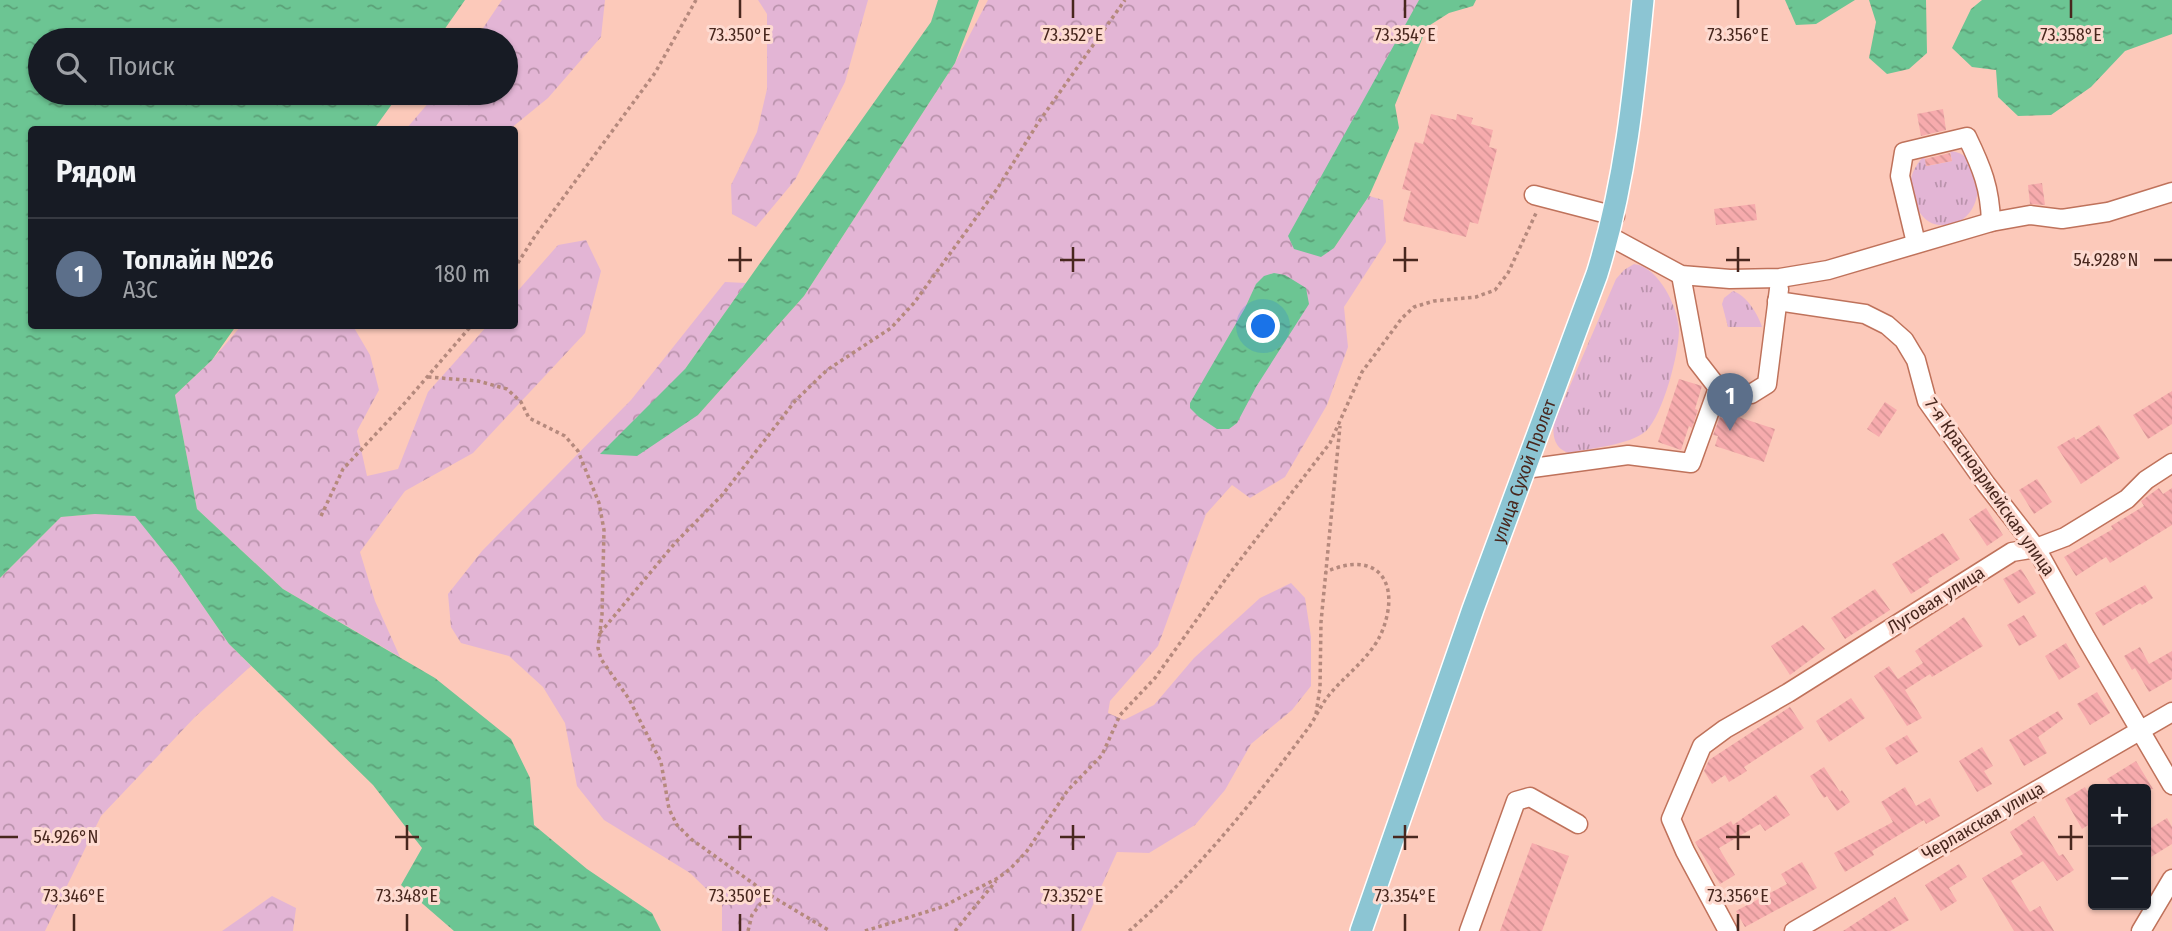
<!DOCTYPE html>
<html lang="ru">
<meta charset="utf-8">
<style>
:root{--surface:#171b24;--page:#20242c;--text:#f1f3f6;--muted:#9ea1a6;--line:#363941;--accent:#d93025}
body{margin:0;font-family:"Fira Sans Condensed",sans-serif;background:var(--page);color:var(--text)}
.controls{position:absolute;right:21px;bottom:21px;display:grid;overflow:hidden;border-radius:7px;box-shadow:0 2px 5px #0004}
.controls button{width:63px;height:63px;display:grid;place-items:center;padding:0;border:0;border-bottom:2px solid var(--line);background:var(--surface);color:var(--text);font:35px sans-serif}
.you{position:absolute;left:1264px;top:327px;width:24px;height:24px;margin:-18px;border:5px solid #fff;border-radius:50%;background:#1a73e8;box-shadow:0 0 0 10px #1a73e833}
.badge{display:grid;place-items:center;width:46px;height:46px;border-radius:50%;background:var(--accent);color:#fff;font-size:23px;font-weight:700}
.pin{position:absolute;translate:-50% -58px;filter:drop-shadow(0 2px 4px #0008)}
.pin::after{content:'';position:absolute;top:37px;width:24px;height:21px;background:inherit;clip-path:polygon(0 0,100% 0,50% 100%)}
.list{margin:0;padding:0;list-style:none}
h2{display:flex;justify-content:space-between;align-items:center;height:91px;margin:0;padding:0 28px;font-size:30px}
h2 small{font-size:23px;font-weight:400;color:var(--muted)}
.list li{display:grid;grid-template-columns:46px 1fr auto;gap:21px;align-items:center;box-sizing:border-box;height:112px;padding:0 28px;border-top:2px solid var(--line)}
.list b{display:block;font-size:26px;white-space:nowrap}
.list p{margin:0;font-size:23px;white-space:nowrap;color:var(--muted)}
.list em{font-size:23px;font-style:normal;color:var(--muted)}
.icon{flex:none;width:38px;height:38px;fill:none;stroke:currentColor;stroke-width:2;stroke-linecap:round;stroke-linejoin:round}
.map{position:relative;flex:none;width:2172px;height:931px;overflow:hidden}
.search{position:absolute;background:var(--surface);box-shadow:0 2px 5px #0004;left:28px;top:28px;width:490px;height:77px;display:flex;align-items:center;gap:18px;box-sizing:border-box;padding:0 24px;border-radius:38px;color:var(--muted);font-size:26px}
.panel{position:absolute;background:var(--surface);box-shadow:0 2px 5px #0004;left:28px;top:126px;width:490px;height:203px;border-radius:7px}
.map>svg:first-child{display:block}
</style>
<div class="map">
<svg width="2172" height="931" viewBox="0 0 2172 931">
<defs>
<pattern id="grass-tufts" width="24" height="20" patternUnits="userSpaceOnUse" patternTransform="scale(1.75)"><rect width="24" height="20" fill="#e3b5d5"/><path d="M3 7l-1-3M5 7V3M7 7l1-3M15 17l-1-3M17 17v-4M19 17l1-3" fill="none" stroke="#ba93ac"/></pattern>
<pattern id="forest-crowns" width="20" height="18" patternUnits="userSpaceOnUse" patternTransform="scale(1.75)"><rect width="20" height="18" fill="#e3b5d5"/><path d="M2 6a3 3 0 1 1 6 0M12 15a3 3 0 1 1 6 0" fill="none" stroke="#ba93ac"/></pattern>
<pattern id="water-ripples" width="26" height="14" patternUnits="userSpaceOnUse" patternTransform="scale(1.75)"><rect width="26" height="14" fill="#6cc593"/><path d="M2 4q2-2 4 0t4 0M15 11q2-2 4 0t4 0" fill="none" stroke="#5ba077"/></pattern>
<pattern id="building-back-hatch" width="6" height="6" patternUnits="userSpaceOnUse" patternTransform="scale(1.75)"><rect width="6" height="6" fill="#f7abad"/><path d="M-1 5l2 2M0 0l6 6M5-1l2 2" fill="none" stroke="#d59394"/></pattern>
</defs>
<rect width="100%" height="100%" fill="#fcc9ba"/>
<!-- grass -->
<g fill="url(#grass-tufts)">
<path d="M 1950,151 C 1989,153 1989,229 1939,225 C 1919,223 1910,197 1911,179 C 1912,171 1919,161 1924,156 L 1927,166 L 1952,161 Z"/>
<path d="M 1634,264 C 1659,267 1678,307 1679,330 C 1679,353 1663,415 1646,431 C 1630,445 1591,448 1569,453 C 1555,449 1552,436 1554,423 L 1616,279 L 1624,270 Z"/>
<path d="M 1733,291 C 1746,295 1758,314 1762,327 L 1728,327 L 1722,304 L 1724,298 Z"/>
</g>
<!-- forest -->
<g fill="url(#forest-crowns)">
<path d="M 502,0 L 605,0 L 601,37 L 548,98 L 510,129 L 406,129 L 437,93 L 506,93 L 506,40 L 475,40 Z"/>
<path d="M 758,0 L 868,0 L 845,82 L 795,180 L 756,227 L 732,214 L 731,185 L 757,132 L 767,89 L 767,14 Z"/>
<path d="M 988,0 L 1419,0 L 1402,32 L 1334,248 L 1369,196 L 1383,200 L 1386,242 L 1344,307 L 1348,347 L 1327,405 L 1285,477 L 1250,498 L 1232,485 L 1206,514 L 1158,646 L 1110,701 L 1108,713 L 1124,720 L 1154,705 L 1194,658 L 1260,598 L 1291,583 L 1305,598 L 1311,637 L 1311,686 L 1292,710 L 1251,744 L 1225,790 L 1195,825 L 1149,853 L 1117,852 L 1081,931 L 722,931 L 722,904 L 690,873 L 604,820 L 577,786 L 565,723 L 543,687 L 509,656 L 461,643 L 451,627 L 448,594 L 482,551 L 631,400 L 725,282 L 746,283 L 685,369 L 698,415 L 804,296 L 955,63 Z"/>
<path d="M 586,240 L 601,271 L 585,333 L 473,453 L 405,491 L 360,552 L 375,601 L 400,657 L 283,589 L 197,509 L 175,395 L 212,360 L 241,326 L 353,326 L 370,355 L 379,390 L 357,431 L 367,476 L 398,469 L 428,392 L 487,326 L 514,326 L 515,294 L 558,245 Z"/>
<path d="M 95,514 L 135,515 L 176,567 L 229,644 L 251,666 L 195,717 L 101,816 L 45,931 L 0,931 L 0,578 L 61,517 Z"/>
<path d="M 272,896 L 296,908 L 293,931 L 222,931 Z"/>
</g>
<!-- water -->
<g fill="url(#water-ripples)">
<path d="M 0,0 L 465,0 L 437,40 L 40,40 L 40,93 L 400,93 L 374,129 L 32,130 L 32,326 L 236,326 L 212,360 L 175,395 L 197,509 L 283,589 L 435,678 L 511,739 L 530,778 L 534,825 L 587,869 L 652,913 L 661,931 L 454,931 L 401,885 L 422,848 L 373,785 L 229,644 L 176,567 L 135,516 L 95,514 L 61,517 L 0,578 Z"/>
<path d="M 938,0 L 979,0 L 955,63 L 804,296 L 698,415 L 637,456 L 600,454 L 685,369 L 931,22 Z"/>
<path d="M 1419,0 L 1476,0 L 1473,6 L 1449,13 L 1427,27 L 1395,105 L 1399,128 L 1369,196 L 1334,248 L 1321,257 L 1294,249 L 1288,236 Z"/>
<path d="M 1785,0 L 1855,0 L 1816,24 L 1796,25 Z"/>
<path d="M 1869,0 L 1926,0 L 1927,53 L 1909,69 L 1887,74 L 1869,58 L 1876,22 Z"/>
<path d="M 1982,0 L 2172,0 L 2172,34 L 2125,51 L 2091,87 L 2051,115 L 2018,116 L 1998,97 L 1996,70 L 1972,67 L 1952,48 L 1971,9 Z"/>
<path d="M 1274,273 L 1285,275 L 1306,288 L 1309,304 L 1256,387 L 1237,423 L 1229,429 L 1217,429 L 1199,417 L 1190,408 L 1190,403 L 1245,308 L 1256,284 L 1264,276 Z"/>
</g>
<!-- building -->
<g fill="url(#building-back-hatch)">
<path d="M 1943,109 L 1946,130 L 1921,136 L 1917,114 Z"/>
<path d="M 1431,114 L 1456,120 L 1457,114 L 1473,118 L 1471,124 L 1493,130 L 1489,147 L 1497,149 L 1478,224 L 1470,222 L 1466,237 L 1403,221 L 1411,191 L 1402,189 L 1415,142 L 1423,144 Z"/>
<path d="M 1950,153 L 1952,161 L 1926,166 L 1925,159 Z"/>
<path d="M 2042,183 L 2045,205 L 2030,204 L 2028,185 Z"/>
<path d="M 1755,204 L 1757,220 L 1716,225 L 1714,209 Z"/>
<path d="M 1679,379 L 1702,386 L 1695,409 L 1698,410 L 1692,428 L 1689,426 L 1681,450 L 1658,442 Z"/>
<path d="M 2172,391 L 2172,424 L 2148,439 L 2133,415 Z"/>
<path d="M 1885,402 L 1897,410 L 1879,437 L 1867,429 Z"/>
<path d="M 1726,413 L 1775,429 L 1764,462 L 1715,446 L 1718,436 L 1713,435 L 1720,417 L 1724,419 Z"/>
<path d="M 2099,425 L 2120,458 L 2081,484 L 2057,447 L 2074,437 L 2076,440 Z"/>
<path d="M 2037,479 L 2052,502 L 2034,514 L 2019,490 Z"/>
<path d="M 2159,488 L 2163,494 L 2172,488 L 2172,525 L 2110,563 L 2106,557 L 2076,576 L 2064,557 L 2113,529 L 2111,526 L 2144,506 L 2141,501 Z"/>
<path d="M 1986,508 L 2003,535 L 1987,546 L 1969,519 Z"/>
<path d="M 1943,533 L 1960,559 L 1928,579 L 1930,582 L 1911,594 L 1892,564 Z"/>
<path d="M 2021,569 L 2036,593 L 2018,604 L 2003,579 Z"/>
<path d="M 2145,585 L 2153,598 L 2142,605 L 2140,603 L 2103,626 L 2095,613 Z"/>
<path d="M 1875,589 L 1890,610 L 1845,639 L 1831,618 Z"/>
<path d="M 2024,615 L 2037,636 L 2019,646 L 2007,625 Z"/>
<path d="M 1964,617 L 1983,646 L 1932,677 L 1930,674 L 1905,690 L 1922,718 L 1907,726 L 1874,676 L 1889,666 L 1898,679 L 1923,663 L 1915,651 Z"/>
<path d="M 1803,625 L 1825,649 L 1790,675 L 1771,646 Z"/>
<path d="M 2066,643 L 2080,667 L 2059,680 L 2045,656 Z"/>
<path d="M 2140,647 L 2149,664 L 2172,651 L 2172,679 L 2149,692 L 2135,668 L 2132,670 L 2124,656 Z"/>
<path d="M 2097,692 L 2110,713 L 2090,725 L 2077,704 Z"/>
<path d="M 1851,698 L 1865,718 L 1829,742 L 1816,721 Z"/>
<path d="M 1790,707 L 1804,728 L 1744,767 L 1747,771 L 1729,782 L 1725,775 L 1712,784 L 1704,771 L 1709,760 Z"/>
<path d="M 2058,711 L 2063,719 L 2038,737 L 2047,753 L 2024,766 L 2009,740 Z"/>
<path d="M 1907,735 L 1918,752 L 1896,765 L 1885,748 Z"/>
<path d="M 1982,747 L 1993,766 L 1984,771 L 1992,784 L 1977,792 L 1959,761 Z"/>
<path d="M 2136,761 L 2153,789 L 2114,789 L 2107,779 Z"/>
<path d="M 1824,767 L 1840,792 L 1842,790 L 1850,802 L 1837,811 L 1827,796 L 1824,798 L 1810,776 Z"/>
<path d="M 1905,787 L 1916,806 L 1930,798 L 1940,816 L 1926,824 L 1924,820 L 1872,851 L 1874,855 L 1845,872 L 1834,853 L 1893,822 L 1881,802 Z"/>
<path d="M 2085,787 L 2087,791 L 2093,787 L 2093,822 L 2082,829 L 2065,799 Z"/>
<path d="M 1776,795 L 1790,815 L 1765,831 L 1760,824 L 1719,848 L 1735,875 L 1720,884 L 1695,842 L 1731,821 L 1733,825 Z"/>
<path d="M 2034,816 L 2059,856 L 2063,854 L 2074,870 L 2057,881 L 2043,861 L 2011,881 L 2030,912 L 2040,906 L 2054,931 L 2014,931 L 1982,878 L 2023,854 L 2010,832 Z"/>
<path d="M 2167,818 L 2172,827 L 2172,844 L 2146,860 L 2146,831 Z"/>
<path d="M 1532,843 L 1569,856 L 1542,931 L 1500,931 Z"/>
<path d="M 1802,862 L 1817,888 L 1745,927 L 1736,911 L 1787,884 L 1781,874 Z"/>
<path d="M 1959,864 L 1967,877 L 1949,888 L 1957,901 L 1941,911 L 1925,885 Z"/>
<path d="M 1895,897 L 1909,920 L 1890,931 L 1843,931 Z"/>
</g>
<g fill="none" stroke-linecap="round" stroke-linejoin="round">
<!-- minor casing -->
<g stroke="#bf725b" stroke-width="21">
<g id="minor">
<path d="M 1534,195 L 1615,216"/>
<path d="M 1609,236 L 1681,275 L 1730,279 L 1780,278 L 1828,270 L 1991,222 L 2030,215 L 2062,219 L 2108,212 L 2172,192"/>
<path d="M 1916,243 L 1900,176 L 1904,152 L 1967,137 C 1982,168 1990,188 1991,222"/>
<path d="M 1777,301 L 1865,314 L 1887,325 L 1904,340 L 1916,360 L 1927,401 L 1986,484 L 2036,548 L 2086,638 L 2172,785"/>
<path d="M 1718,388 L 1751,394 L 1767,384 L 1779,289"/>
<path d="M 1525,469 L 1628,455 L 1691,463 L 1718,388 L 1697,361 L 1681,275"/>
<path d="M 1469,931 L 1516,801 L 1530,797 L 1578,824"/>
<path d="M 1728,931 L 1685,851 L 1671,819 L 1702,746 L 1725,729 L 1788,693 L 2012,552 L 2036,548 L 2065,537 L 2127,499 L 2146,480 L 2172,463"/>
<path d="M 1794,931 L 2172,712"/>
<path d="M 2141,931 L 2172,879"/>
</g>
</g>
<!-- major casing -->
<g stroke="#fff" stroke-width="24">
<g id="major">
<path id="s1" d="M 1361,931 L 1473,609 L 1597,274 C 1625,184 1634,93 1643,0"/>
</g>
</g>
<!-- path -->
<g stroke="#b5897d" stroke-width="3.5" stroke-dasharray="3.5 3.5" stroke-linecap="butt">
<path d="M 514,269 L 535,236 L 655,73 L 696,0"/>
<path d="M 428,377 L 478,381 L 507,389 L 521,402 L 529,418 L 565,436 L 578,451 L 599,503 L 604,530 L 602,615 L 598,648 L 601,659 L 629,699 L 661,762 L 669,809 L 677,825 L 691,839 L 768,894 L 830,931"/>
<path d="M 321,516 L 343,469 L 403,405 L 471,326"/>
<path d="M 600,633 L 675,543 L 723,494 L 795,401 L 827,370 L 891,328 L 914,303 L 997,189 L 1038,123 L 1125,0"/>
<path d="M 1316,714 L 1320,688 L 1321,622 L 1340,426"/>
<path d="M 748,931 L 752,915 L 768,894"/>
<path d="M 865,931 L 942,907 L 998,878 L 1010,869 L 1027,851 L 1068,790 L 1102,755 L 1120,715 L 1155,678 L 1230,573 L 1330,443 L 1362,372 L 1402,318 L 1414,307 L 1434,301 L 1476,297 L 1495,290 L 1508,273 L 1537,211"/>
<path d="M 955,931 L 996,881"/>
<path d="M 1129,931 C 1196,873 1253,802 1306,731 C 1314,721 1319,709 1326,699 C 1343,676 1373,657 1383,629 C 1401,581 1376,549 1326,572"/>
</g>
<!-- minor -->
<use href="#minor" stroke="#fff" stroke-width="18"/>
<!-- major -->
<use href="#major" stroke="#8cc5d3" stroke-width="21"/>
</g>
<!-- ticks -->
<path fill="none" stroke="#48271e" stroke-width="2.5" d="M 740,0 L 740,18M 1073,0 L 1073,18M 1405,0 L 1405,18M 1738,0 L 1738,18M 2071,0 L 2071,18M 740,247 L 740,272M 1073,247 L 1073,272M 1405,247 L 1405,272M 1738,247 L 1738,272M 728,260 L 752,260M 1060,260 L 1085,260M 1393,260 L 1418,260M 1726,260 L 1750,260M 2154,260 L 2172,260M 407,825 L 407,850M 740,825 L 740,850M 1073,825 L 1073,850M 1405,825 L 1405,850M 1738,825 L 1738,850M 2071,825 L 2071,850M 0,837 L 18,837M 395,837 L 419,837M 728,837 L 752,837M 1060,837 L 1085,837M 1393,837 L 1418,837M 1726,837 L 1750,837M 2058,837 L 2083,837M 74,914 L 74,931M 407,914 L 407,931M 740,914 L 740,931M 1073,914 L 1073,931M 1405,914 L 1405,931M 1738,914 L 1738,931"/>
<g text-anchor="middle" stroke-width="6" stroke-linejoin="round" paint-order="stroke">
<!-- street labels -->
<g font-size="18" fill="#48271e" stroke="#fedbd1">
<text dy="6" stroke="none"><textPath href="#s1" startOffset="488">улица Сухой Пролет</textPath></text>
<text transform="translate(1990 487) rotate(55)" y="6">7-я Красноармейская улица</text>
<text transform="translate(1936 600) rotate(-32)" y="6">Луговая улица</text>
<text transform="translate(1983 821) rotate(-30)" y="6">Черлакская улица</text>
</g>
</g>
<g font-size="18" text-anchor="middle" fill="#48271e" stroke="#fedbd1" stroke-width="6" stroke-linejoin="round" paint-order="stroke">
<text x="740" y="41">73.350°E</text>
<text x="1073" y="41">73.352°E</text>
<text x="1405" y="41">73.354°E</text>
<text x="1738" y="41">73.356°E</text>
<text x="2071" y="41">73.358°E</text>
<text x="2106" y="266">54.928°N</text>
<text x="66" y="843">54.926°N</text>
<text x="74" y="902">73.346°E</text>
<text x="407" y="902">73.348°E</text>
<text x="740" y="902">73.350°E</text>
<text x="1073" y="902">73.352°E</text>
<text x="1405" y="902">73.354°E</text>
<text x="1738" y="902">73.356°E</text>
</g>
</svg>
<div class="controls">
<button>+</button>
<button>−</button>
</div>
<div class="you"></div>
<div class="pin badge" style="left:1730px;top:431px;background:#5c6f8a">1</div>
<div class="search"><svg class="icon" aria-label="search" viewBox="0 0 24 24"><circle cx="10" cy="10" r="6"/><path d="M15 15l6 6"/></svg>Поиск</div>
<section class="panel">
<h2>Рядом<small></small></h2>
<ul class="list">
<li><span class="badge" style="background:#5c6f8a">1</span><div><b>Топлайн №26</b><p>АЗС</p></div><em>180 m</em></li>
</ul>
</section>
</div>
